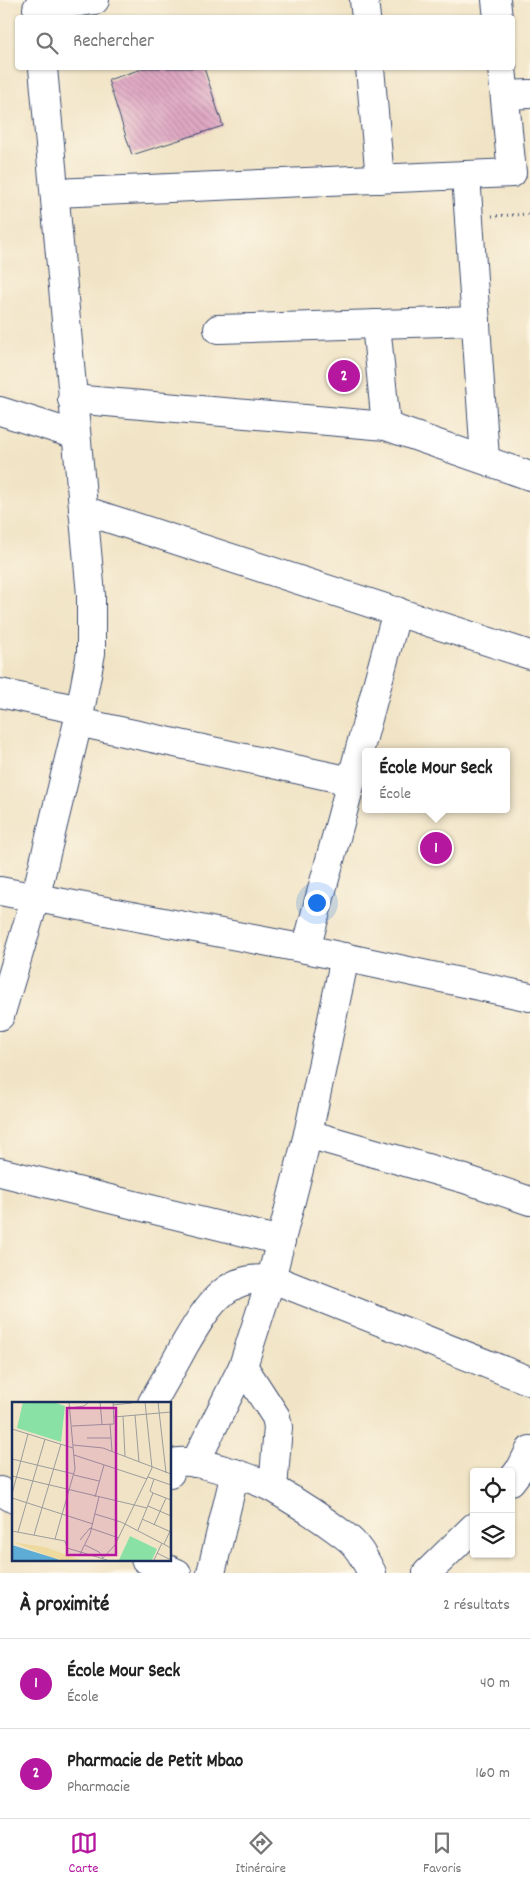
<!DOCTYPE html>
<html lang="fr">
<meta charset="utf-8">
<style>
:root{--surface:#fff;--page:#f2f2f2;--text:#222;--muted:#767676;--line:#e0e0e0;--accent:#b5179e}
body{margin:0;font-family:Dekko,sans-serif;background:var(--page);color:var(--text)}
.controls{position:absolute;right:15px;bottom:15px;display:grid;overflow:hidden;border-radius:5px;box-shadow:0 1px 4px #0004}
.controls button{width:45px;height:45px;display:grid;place-items:center;padding:0;border:0;border-bottom:1px solid var(--line);background:var(--surface);color:var(--text);font:25px sans-serif}
.you{position:absolute;left:316px;top:902px;width:18px;height:18px;margin:-12px;border:4px solid #fff;border-radius:50%;background:#1a73e8;box-shadow:0 0 0 8px #1a73e833}
.badge{display:grid;place-items:center;width:32px;height:32px;border-radius:50%;background:var(--accent);color:#fff;font-size:16px;font-weight:700}
.pin{position:absolute;translate:-50% -50%;border:2px solid #fff;box-shadow:0 1px 5px #0006}
.popup{position:absolute;left:362px;top:748px;width:148px;height:65px;box-sizing:border-box;display:grid;place-content:center;border-radius:5px;background:var(--surface);filter:drop-shadow(0 1px 4px #0005);font-size:16px;white-space:nowrap;color:var(--muted)}
.popup b{font-size:19px;color:var(--text)}
.popup::after{content:'';position:absolute;left:50%;top:100%;margin-left:-10px;border:10px solid transparent;border-top-color:var(--surface)}
.list{margin:0;padding:0;list-style:none}
h2{display:flex;justify-content:space-between;align-items:center;height:65px;margin:0;padding:0 20px;font-size:21px}
h2 small{font-size:16px;font-weight:400;color:var(--muted)}
.list li{display:grid;grid-template-columns:32px 1fr auto;gap:15px;align-items:center;box-sizing:border-box;height:90px;padding:0 20px;border-top:1px solid var(--line)}
.list b{display:block;font-size:19px;white-space:nowrap}
.list p{margin:0;font-size:16px;white-space:nowrap;color:var(--muted)}
.list em{font-size:16px;font-style:normal;color:var(--muted)}
.icon{flex:none;width:28px;height:28px;fill:none;stroke:currentColor;stroke-width:2;stroke-linecap:round;stroke-linejoin:round}
.map{position:relative;flex:none;width:530px;height:1573px;overflow:hidden}
.search{position:absolute;background:var(--surface);box-shadow:0 1px 4px #0004;left:15px;right:15px;top:15px;height:55px;display:flex;align-items:center;gap:12px;box-sizing:border-box;padding:0 18px;border-radius:5px;color:var(--muted);font-size:19px}
.sheet{height:245px;background:var(--surface)}
nav{display:flex;justify-content:space-around;align-items:center;box-sizing:border-box;height:70px;border-top:1px solid var(--line);background:var(--surface);font-size:14px;color:var(--muted)}
nav a{display:grid;justify-items:center;gap:2px}
nav .on{color:var(--accent)}
.map>svg:first-child{display:block}
</style>
<div class="map">
<svg width="530" height="1573" viewBox="0 0 530 1573">
<defs>
<pattern id="building-back-hatch" width="6" height="6" patternUnits="userSpaceOnUse" patternTransform="scale(1.25)"><rect width="6" height="6" fill="#e0a9c4"/><path d="M-1 5l2 2M0 0l6 6M5-1l2 2" fill="none" stroke="#b58aa2"/></pattern>
</defs>
<rect width="100%" height="100%" fill="#fcf5e5"/>
<filter id="ink" filterUnits="userSpaceOnUse"><feTurbulence type="fractalNoise" baseFrequency=".02" numOctaves="2"/><feDisplacementMap in="SourceGraphic" scale="10" xChannelSelector="R" yChannelSelector="G"/><feConvolveMatrix kernelMatrix="1 2 1 2 8 2 1 2 1" color-interpolation-filters="sRGB"/></filter>
<filter id="wash" filterUnits="userSpaceOnUse"><feTurbulence type="fractalNoise" baseFrequency=".0096" numOctaves="4" result="noise"/><feDisplacementMap in="SourceGraphic" scale="20" xChannelSelector="R" yChannelSelector="G"/><feGaussianBlur stdDeviation="1.12" result="paint"/><feColorMatrix in="noise" values="0 0 0 0 0 0 0 0 0 0 0 0 0 0 0 0 0 1.4 0 .05"/><feComposite in="paint" operator="in"/></filter>
<g filter="url(#wash)">
<rect width="100%" height="100%" fill="#f1e4c6"/>
<g id="blocks">
<!-- building -->
<path fill="url(#building-back-hatch)" d="M 145,68 L 204,68 L 223,126 L 132,155 L 108,80 Z"/>
</g>
</g>
<g filter="url(#ink)">
<use href="#blocks" fill-opacity="0" stroke="#3b4a6e" stroke-width="1"/>
<g fill="none" stroke-linecap="round" stroke-linejoin="round">
<!-- minor casing -->
<g stroke="#3b4a6e" stroke-width="30">
<g id="minor">
<path d="M 364,0 L 366,18"/>
<path d="M 496,0 L 498,18"/>
<path d="M 37,8 L 95,0"/>
<path d="M 370,68 L 380,179"/>
<path d="M 505,95 L 530,94"/>
<path d="M 466,175 L 485,459"/>
<path d="M 55,193 L 512,173 L 502,68"/>
<path d="M 376,324 L 386,426"/>
<path d="M 218,329 L 476,321"/>
<path d="M 72,399 L 386,426 L 530,476"/>
<path d="M 0,411 L 76,435"/>
<path d="M 83,510 L 530,655"/>
<path d="M 0,693 L 80,710"/>
<path d="M 78,722 L 351,781"/>
<path d="M 0,891 L 306,949 L 530,997"/>
<path d="M 306,949 L 397,611"/>
<path d="M 0,1016 L 35,899 L 78,722 L 91,653 L 91,595 L 43,68"/>
<path d="M 308,1134 L 465,1179 L 530,1201"/>
<path d="M 0,1172 L 281,1241"/>
<path d="M 243,1366 L 276,1417 L 278,1427 L 273,1488"/>
<path d="M 152,1403 C 163,1384 174,1365 184,1346 C 208,1305 229,1267 283,1283 L 530,1381"/>
<path d="M 195,1463 L 243,1366 L 271,1279 L 308,1134 L 345,957"/>
<path d="M 170,1473 C 171,1469 172,1465 175,1463 C 188,1455 261,1481 274,1489 C 298,1503 323,1519 345,1536 C 358,1545 365,1560 372,1573"/>
<path d="M 511,1481 L 521,1468 L 530,1450"/>
<path d="M 0,1491 L 14,1499"/>
<path d="M 145,1559 L 177,1573"/>
<path d="M 211,1573 L 235,1473"/>
<path d="M 427,1573 L 474,1527"/>
</g>
</g>
<!-- path -->
<path stroke="#3b4a6e" stroke-width="3" stroke-dasharray="1 4" stroke-linecap="butt" d="M 492,216 L 530,214"/>
<!-- minor -->
<use href="#minor" stroke="#fff" stroke-width="28"/>
</g>
</g>
<!-- overview -->
<g transform="translate(12 1402)">
<rect width="159" height="159" fill="#f1e4c6"/>
<path d="M 0,140 L 33,145 L 69,158 L 47,158 Z" fill="#eeda9e"/>
<path d="M 118,134 L 145,147 L 140,158 L 107,158 Z" fill="#89e1a6"/>
<path d="M 11,0 L 41,0 L 53,4 L 49,40 L 5,26 Z" fill="#89e1a6"/>
<path d="M 0,143 L 42,156 L 47,158 L 0,158 Z" fill="#5cacd6"/>
<path fill="none" stroke="#9b9c9c" stroke-width="1" d="M 88,0 L 90,22M 146,0 L 154,71M 101,3 L 120,1M 58,6 L 72,4 L 77,0M 123,13 L 127,60M 111,14 L 113,54M 102,15 L 159,10M 98,22 L 100,49M 60,24 L 102,22 L 101,0M 0,27 L 61,46M 75,36 L 99,36M 61,43 L 91,46 L 159,72M 62,53 L 135,77M 0,57 L 62,72M 62,73 L 87,79M 0,74 L 135,106M 136,75 L 159,83M 141,91 L 159,98M 0,92 L 16,32M 83,95 L 92,63M 0,96 L 81,122M 136,104 L 159,114M 83,112 L 109,120 L 159,146M 130,117 L 159,130M 142,123 L 154,96M 126,128 L 141,91 L 138,89 L 142,77M 0,129 L 53,139 L 55,146 L 95,158M 6,130 L 33,37M 22,133 L 49,42M 43,137 L 63,67 L 57,0M 68,138 L 78,126 L 107,136M 152,142 L 159,127M 73,143 L 87,150 L 91,156M 145,151 L 159,158M 68,152 L 78,132 L 87,95M 90,157 L 103,143 L 140,66 L 133,0M 142,158 L 150,141"/>
<path fill="#b5179e" fill-opacity="0.15" stroke="#b5179e" stroke-width="2.5" d="M 55,6 L 104,6 L 104,153 L 55,153 Z"/>
<rect width="159" height="159" fill="none" stroke="#1b2f5e" stroke-width="2.5"/>
</g>
</svg>
<div class="controls">
<button><svg class="icon" aria-label="locate" viewBox="0 0 24 24"><circle cx="12" cy="12" r="6"/><path d="M12 2v4M12 18v4M2 12h4M18 12h4"/></svg></button>
<button><svg class="icon" aria-label="layers" viewBox="0 0 24 24"><path d="M12 4l9 5-9 5-9-5zM3 14l9 5 9-5"/></svg></button>
</div>
<div class="you"></div>
<div class="pin badge" style="left:436px;top:848px">1</div>
<div class="popup"><b>École Mour Seck</b>École</div>
<div class="pin badge" style="left:344px;top:376px">2</div>
<div class="search"><svg class="icon" aria-label="search" viewBox="0 0 24 24"><circle cx="10" cy="10" r="6"/><path d="M15 15l6 6"/></svg>Rechercher</div>
</div>
<section class="sheet">
<h2>À proximité<small>2 résultats</small></h2>
<ul class="list">
<li><span class="badge">1</span><div><b>École Mour Seck</b><p>École</p></div><em>40 m</em></li>
<li><span class="badge">2</span><div><b>Pharmacie de Petit Mbao</b><p>Pharmacie</p></div><em>160 m</em></li>
</ul>
</section>
<nav>
<a class="on"><svg class="icon" aria-label="map" viewBox="0 0 24 24"><path d="M3 6l6-2 6 2 6-2v14l-6 2-6-2-6 2zM9 4v14M15 6v14"/></svg>Carte</a>
<a><svg class="icon" aria-label="directions" viewBox="0 0 24 24"><path d="M12 3l9 9-9 9-9-9zM9 14v-3h6M13 9l2 2-2 2"/></svg>Itinéraire</a>
<a><svg class="icon" aria-label="saved" viewBox="0 0 24 24"><path d="M7 4h10v16l-5-4-5 4z"/></svg>Favoris</a>
</nav>
